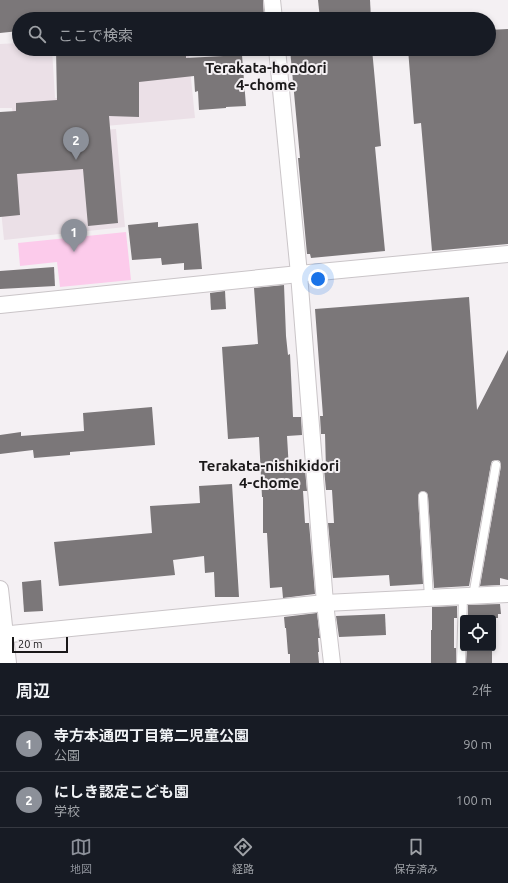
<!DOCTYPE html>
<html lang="ja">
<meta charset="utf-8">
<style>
:root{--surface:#171b24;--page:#242831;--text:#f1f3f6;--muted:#9ea1a6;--line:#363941;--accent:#8c9099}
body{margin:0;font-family:Ubuntu,"Noto Sans JP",sans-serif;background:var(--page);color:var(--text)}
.controls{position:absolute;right:12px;bottom:12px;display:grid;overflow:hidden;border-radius:4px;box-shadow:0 2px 6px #0003}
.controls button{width:36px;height:36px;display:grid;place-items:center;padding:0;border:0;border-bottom:1px solid var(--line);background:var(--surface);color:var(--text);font:20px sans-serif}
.scale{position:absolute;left:12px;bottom:10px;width:56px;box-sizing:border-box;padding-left:4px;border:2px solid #1a1819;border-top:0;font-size:11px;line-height:14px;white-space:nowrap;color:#1a1819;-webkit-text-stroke:3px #f4f0f3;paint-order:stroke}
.you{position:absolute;left:318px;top:279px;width:14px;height:14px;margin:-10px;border:3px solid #fff;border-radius:50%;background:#1a73e8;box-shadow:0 0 0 6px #1a73e833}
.badge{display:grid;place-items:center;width:26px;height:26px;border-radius:50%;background:var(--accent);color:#fff;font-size:13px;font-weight:700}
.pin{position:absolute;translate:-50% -33px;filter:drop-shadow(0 1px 2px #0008)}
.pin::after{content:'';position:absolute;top:21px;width:14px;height:12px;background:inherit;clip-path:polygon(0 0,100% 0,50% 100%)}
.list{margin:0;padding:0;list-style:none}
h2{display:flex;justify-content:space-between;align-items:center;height:52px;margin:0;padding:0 16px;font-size:17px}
h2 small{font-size:13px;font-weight:400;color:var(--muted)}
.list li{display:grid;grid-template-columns:26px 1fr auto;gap:12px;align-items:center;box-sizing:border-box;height:56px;padding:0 16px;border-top:1px solid var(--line)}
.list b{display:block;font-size:15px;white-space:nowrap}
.list p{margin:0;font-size:13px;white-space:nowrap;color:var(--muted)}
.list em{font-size:13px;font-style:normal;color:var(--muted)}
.icon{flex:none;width:22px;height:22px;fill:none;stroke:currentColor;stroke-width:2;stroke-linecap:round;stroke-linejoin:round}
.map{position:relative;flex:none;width:508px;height:663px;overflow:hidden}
.search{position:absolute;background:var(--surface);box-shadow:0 2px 6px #0003;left:12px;right:12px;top:12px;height:44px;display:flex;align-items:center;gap:10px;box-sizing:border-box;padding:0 14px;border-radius:22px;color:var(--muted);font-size:15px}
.sheet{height:164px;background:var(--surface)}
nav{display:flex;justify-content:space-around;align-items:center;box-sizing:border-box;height:56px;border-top:1px solid var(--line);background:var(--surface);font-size:11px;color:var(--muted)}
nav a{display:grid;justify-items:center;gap:2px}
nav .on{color:var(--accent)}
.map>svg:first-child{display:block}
</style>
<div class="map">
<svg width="508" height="663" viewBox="0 0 508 663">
<rect width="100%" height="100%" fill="#f4f0f3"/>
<!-- built -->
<g fill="#ebe0e7">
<path d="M 19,43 L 19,49 L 52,49 L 55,98 L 110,96 L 110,49 L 188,49 L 195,118 L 16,134 L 12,108 L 0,108 L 0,44 Z"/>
<path d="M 116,129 L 125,227 L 4,240 L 0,200 L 0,138 Z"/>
</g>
<!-- green -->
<path fill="#fccbeb" d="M 126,232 L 131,280 L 60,287 L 57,262 L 20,266 L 18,243 Z"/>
<!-- building -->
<g fill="#7b7779">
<path d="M 0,0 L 263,0 L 264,19 L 19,19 L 19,31 L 0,33 Z"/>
<path d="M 318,0 L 370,0 L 371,19 L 320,19 Z"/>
<path d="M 508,29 L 508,244 L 432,251 L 421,123 L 414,124 L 408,49 L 489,49 L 489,30 Z"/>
<path d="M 56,49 L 186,49 L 186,58 L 242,55 L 246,106 L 226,107 L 226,108 L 199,110 L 198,91 L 195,92 L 194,76 L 139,82 L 139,117 L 109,116 L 118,223 L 88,226 L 83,169 L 17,174 L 20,215 L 0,217 L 0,112 L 16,111 L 16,103 L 57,100 Z"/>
<path d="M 290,49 L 372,49 L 381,146 L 375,147 L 385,251 L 311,258 L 310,254 L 307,254 L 298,158 L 300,158 Z"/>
<path d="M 158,222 L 158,227 L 198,223 L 202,269 L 184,270 L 184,263 L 162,265 L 161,258 L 132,260 L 128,225 Z"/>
<path d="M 54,267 L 55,286 L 0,289 L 0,271 Z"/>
<path d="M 284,285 L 286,336 L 288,355 L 290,354 L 293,417 L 301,417 L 302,435 L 287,436 L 289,470 L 305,470 L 307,491 L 303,491 L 305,523 L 309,523 L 315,594 L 283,598 L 282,587 L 270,588 L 267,533 L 263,533 L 263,497 L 262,497 L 259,437 L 228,439 L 222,347 L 258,344 L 254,288 Z"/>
<path d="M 225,291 L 226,309 L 211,310 L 210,293 Z"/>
<path d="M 469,297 L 477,410 L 508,350 L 508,580 L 500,578 L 500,585 L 480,586 L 501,466 L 500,461 L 497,460 L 492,461 L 491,464 L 469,586 L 434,588 L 428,496 L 427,493 L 423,491 L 420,492 L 418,496 L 423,584 L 390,586 L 389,575 L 333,578 L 328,523 L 334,523 L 332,490 L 326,490 L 324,469 L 326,469 L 325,434 L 321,434 L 320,416 L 323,416 L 315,309 Z"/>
<path d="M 152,407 L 155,445 L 70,452 L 70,455 L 34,458 L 33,450 L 0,454 L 0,435 L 21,432 L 21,436 L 84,431 L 83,413 Z"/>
<path d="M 232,484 L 239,597 L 215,597 L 214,572 L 205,573 L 204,556 L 173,560 L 175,575 L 59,586 L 54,542 L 152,533 L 150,506 L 200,503 L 199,486 Z"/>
<path d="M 41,580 L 43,611 L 24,612 L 22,582 Z"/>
<path d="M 500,604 L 501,614 L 498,614 L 498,618 L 468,618 L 468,605 Z"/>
<path d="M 457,606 L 457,618 L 454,618 L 454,648 L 456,648 L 456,663 L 431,663 L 431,630 L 432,630 L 432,607 Z"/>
<path d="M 317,613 L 320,638 L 318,638 L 319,652 L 318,652 L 319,663 L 290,663 L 290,654 L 288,654 L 286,628 L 285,628 L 284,617 Z"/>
<path d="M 385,614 L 386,635 L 339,637 L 336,616 Z"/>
<path d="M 467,648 L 492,648 L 492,663 L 466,663 Z"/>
</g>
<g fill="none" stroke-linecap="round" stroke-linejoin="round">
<!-- lane casing -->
<g stroke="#cac5c8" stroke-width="10">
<g id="lane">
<path d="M 198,49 L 213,49"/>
<path d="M 423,496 L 429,598"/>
<path d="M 473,596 L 496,465"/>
<path d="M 461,663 L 463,597"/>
</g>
</g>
<!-- street casing -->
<g stroke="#cac5c8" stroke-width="18">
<g id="street">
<path d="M 272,0 L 274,19"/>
<path d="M 277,49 L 299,274 L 325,603 L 332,663"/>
<path d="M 0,305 L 299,274 L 508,254"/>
<path d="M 0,589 L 8,663"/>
<path d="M 0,635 L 325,603 L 508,594"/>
</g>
</g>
<!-- lane -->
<use href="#lane" stroke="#fff" stroke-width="8"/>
<!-- street -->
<use href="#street" stroke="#fff" stroke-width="16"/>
</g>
<g text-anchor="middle" stroke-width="4" stroke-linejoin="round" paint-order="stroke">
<!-- neighbourhood labels -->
<g font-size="15" font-weight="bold" fill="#1a1819" stroke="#f4f0f3">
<text x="266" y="73">Terakata-hondori<tspan x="266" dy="17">4-chome</tspan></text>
<text x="269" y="471">Terakata-nishikidori<tspan x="269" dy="17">4-chome</tspan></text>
</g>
</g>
</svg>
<div class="controls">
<button><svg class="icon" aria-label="locate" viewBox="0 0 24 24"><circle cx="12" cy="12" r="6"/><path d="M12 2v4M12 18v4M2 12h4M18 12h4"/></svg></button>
</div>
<div class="scale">20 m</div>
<div class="you"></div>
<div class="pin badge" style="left:74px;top:252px">1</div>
<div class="pin badge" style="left:76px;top:160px">2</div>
<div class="search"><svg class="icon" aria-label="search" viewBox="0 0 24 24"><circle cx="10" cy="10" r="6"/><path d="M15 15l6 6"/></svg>ここで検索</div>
</div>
<section class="sheet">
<h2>周辺<small>2件</small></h2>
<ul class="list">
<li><span class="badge">1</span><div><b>寺方本通四丁目第二児童公園</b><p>公園</p></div><em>90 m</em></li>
<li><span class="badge">2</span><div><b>にしき認定こども園</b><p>学校</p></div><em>100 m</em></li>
</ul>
</section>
<nav>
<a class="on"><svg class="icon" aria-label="map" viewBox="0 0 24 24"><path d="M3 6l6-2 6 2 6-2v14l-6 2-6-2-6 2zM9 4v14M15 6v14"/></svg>地図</a>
<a><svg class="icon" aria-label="directions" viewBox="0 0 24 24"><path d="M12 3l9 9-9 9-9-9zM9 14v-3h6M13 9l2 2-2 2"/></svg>経路</a>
<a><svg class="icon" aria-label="saved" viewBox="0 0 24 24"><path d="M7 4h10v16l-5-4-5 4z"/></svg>保存済み</a>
</nav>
